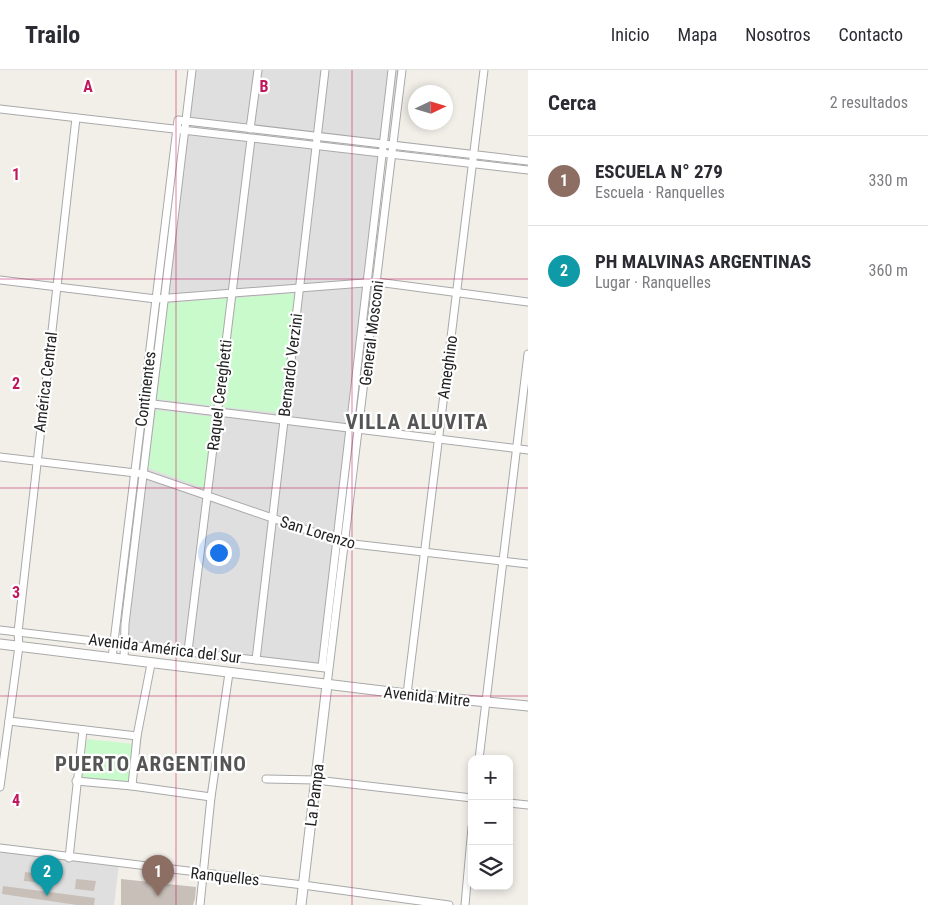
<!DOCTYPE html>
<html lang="es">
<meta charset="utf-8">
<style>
:root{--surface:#fff;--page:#f7f7f7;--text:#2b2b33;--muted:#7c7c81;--line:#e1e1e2;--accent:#7c3aed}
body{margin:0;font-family:"Roboto Condensed",sans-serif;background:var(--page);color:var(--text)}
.controls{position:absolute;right:15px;bottom:15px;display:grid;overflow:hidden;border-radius:10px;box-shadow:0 2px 8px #0003}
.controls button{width:45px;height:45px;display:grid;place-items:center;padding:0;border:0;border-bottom:1px solid var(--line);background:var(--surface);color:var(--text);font:25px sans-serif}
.compass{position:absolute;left:408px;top:15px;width:45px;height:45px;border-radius:50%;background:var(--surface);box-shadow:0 2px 8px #0003;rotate:86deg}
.you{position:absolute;left:218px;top:482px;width:18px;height:18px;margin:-12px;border:4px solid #fff;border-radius:50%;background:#1a73e8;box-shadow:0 0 0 8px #1a73e833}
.badge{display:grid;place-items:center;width:32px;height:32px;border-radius:50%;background:var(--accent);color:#fff;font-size:16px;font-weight:700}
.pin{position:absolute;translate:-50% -41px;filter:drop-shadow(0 1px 2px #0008)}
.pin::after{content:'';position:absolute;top:26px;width:18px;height:15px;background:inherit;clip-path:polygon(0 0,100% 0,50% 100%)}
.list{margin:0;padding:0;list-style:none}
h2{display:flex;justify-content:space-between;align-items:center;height:65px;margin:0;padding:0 20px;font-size:21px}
h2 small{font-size:16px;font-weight:400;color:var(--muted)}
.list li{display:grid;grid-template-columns:32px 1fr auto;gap:15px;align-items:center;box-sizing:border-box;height:90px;padding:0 20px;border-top:1px solid var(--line)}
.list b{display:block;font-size:19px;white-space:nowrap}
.list p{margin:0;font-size:16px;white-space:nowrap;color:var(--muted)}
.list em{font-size:16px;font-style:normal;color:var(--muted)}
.icon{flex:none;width:28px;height:28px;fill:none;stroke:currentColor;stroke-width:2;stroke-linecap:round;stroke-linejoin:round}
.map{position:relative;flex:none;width:528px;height:835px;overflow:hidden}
header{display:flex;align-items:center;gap:30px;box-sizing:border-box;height:70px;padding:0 25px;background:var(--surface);border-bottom:1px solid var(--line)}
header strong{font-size:24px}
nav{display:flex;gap:28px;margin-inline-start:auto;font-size:18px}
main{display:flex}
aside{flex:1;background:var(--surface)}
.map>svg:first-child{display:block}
</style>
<header>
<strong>Trailo</strong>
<nav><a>Inicio</a><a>Mapa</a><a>Nosotros</a><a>Contacto</a></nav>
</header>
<main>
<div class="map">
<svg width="528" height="835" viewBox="0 0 528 835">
<rect width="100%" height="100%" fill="#f2efe9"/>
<!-- residential -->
<g fill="#e0dfdf">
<path d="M 192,0 L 402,0 L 392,83 L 382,83 L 322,597 L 125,574 Z"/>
<path d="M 0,778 L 119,794 L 114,835 L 0,835 Z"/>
</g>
<!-- park -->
<g fill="#c8facc">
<path d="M 296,223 L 281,343 L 223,337 L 236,228 Z"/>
<path d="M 228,228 L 215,336 L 157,329 L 168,233 Z"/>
<path d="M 156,340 L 214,347 L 204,418 L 148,398 Z"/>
<path d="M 87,669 L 134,674 L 130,716 L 82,711 Z"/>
</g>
<!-- building -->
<g fill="#c7bfb8">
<path d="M 25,802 L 53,805 L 53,814 L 24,811 Z"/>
<path d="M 76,809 L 96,811 L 94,821 L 75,819 Z"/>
<path d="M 121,809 L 196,817 L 195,829 L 193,835 L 121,835 Z"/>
<path d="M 3,816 L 95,828 L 94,835 L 77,835 L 2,824 Z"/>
</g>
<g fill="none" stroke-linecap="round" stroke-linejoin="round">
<!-- minor casing -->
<g stroke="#a9a9a9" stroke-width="9">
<g id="minor">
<path d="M 0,39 L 528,100"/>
<path d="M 250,59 L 258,0"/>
<path d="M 0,210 L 156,229 L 377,212 L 528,232"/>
<path d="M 153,334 L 528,380"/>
<path d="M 0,387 L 144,404 L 345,473 L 528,494"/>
<path d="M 0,560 L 325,598"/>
<path d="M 188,581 L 251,69"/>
<path d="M 112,588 L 178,50 L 528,91"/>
<path d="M 124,590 L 125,554 L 192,0"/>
<path d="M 256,590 L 325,0"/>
<path d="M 322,597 L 392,0"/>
<path d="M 327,615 L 402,0"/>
<path d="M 407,624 L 484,0"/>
<path d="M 9,651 L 137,666"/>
<path d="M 479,689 L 528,284"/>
<path d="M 266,709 L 316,710 L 472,728"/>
<path d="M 76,711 L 132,716 L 211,727"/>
<path d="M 132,716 L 137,666 L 151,594"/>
<path d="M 0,717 L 19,576 L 18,562 L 76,48"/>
<path d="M 509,733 L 528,735"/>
<path d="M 0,778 L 303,815 L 449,835"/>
<path d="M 69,788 L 83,660"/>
<path d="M 200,835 L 211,727 L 229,603"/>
<path d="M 465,835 L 472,757"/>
</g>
</g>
<!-- tertiary casing -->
<g stroke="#a9a9a9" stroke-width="11">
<g id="tertiary">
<path d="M 0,574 L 407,624 L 528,636"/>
<path d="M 301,835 L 327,615"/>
</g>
</g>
<!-- minor -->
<use href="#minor" stroke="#fff" stroke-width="7"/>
<!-- tertiary -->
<use href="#tertiary" stroke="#fff" stroke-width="9"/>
</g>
<!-- grid -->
<path fill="none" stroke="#c2185b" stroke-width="1" stroke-opacity="0.55" d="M 176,0 L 176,835M 352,0 L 352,835M 0,209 L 528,209M 0,418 L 528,418M 0,626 L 528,626"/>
<g text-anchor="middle" stroke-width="4.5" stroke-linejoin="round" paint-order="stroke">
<!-- street labels -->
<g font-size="16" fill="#222" stroke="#fff">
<text transform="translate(371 263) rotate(-83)" y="6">General Mosconi</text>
<text transform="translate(290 295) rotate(-83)" y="6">Bernardo Verzini</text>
<text transform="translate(447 297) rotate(-82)" y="6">Ameghino</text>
<text transform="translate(45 312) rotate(-83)" y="6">América Central</text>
<text transform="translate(145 319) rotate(-83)" y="6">Continentes</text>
<text transform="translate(219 325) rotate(-83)" y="6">Raquel Cereghetti</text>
<text transform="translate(318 462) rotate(17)" y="6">San Lorenzo</text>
<text transform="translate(165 578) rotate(7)" y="6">Avenida América del Sur</text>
<text transform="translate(427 626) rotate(6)" y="6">Avenida Mitre</text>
<text transform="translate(314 725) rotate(-83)" y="6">La Pampa</text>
<text transform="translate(225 806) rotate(6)" y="6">Ranquelles</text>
</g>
<!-- district labels -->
<g font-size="21" font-weight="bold" letter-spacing="1" fill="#555" stroke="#fff">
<text x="417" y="359">VILLA ALUVITA</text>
<text x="151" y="701">PUERTO ARGENTINO</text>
</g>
</g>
<g font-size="16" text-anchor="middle" font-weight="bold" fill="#c2185b" stroke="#fff" stroke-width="4.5" stroke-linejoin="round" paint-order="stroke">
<text x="88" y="22">A</text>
<text x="264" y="22">B</text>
<text x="16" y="110">1</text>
<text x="16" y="319">2</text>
<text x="16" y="528">3</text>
<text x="16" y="736">4</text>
</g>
</svg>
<div class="controls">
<button>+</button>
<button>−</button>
<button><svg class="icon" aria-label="layers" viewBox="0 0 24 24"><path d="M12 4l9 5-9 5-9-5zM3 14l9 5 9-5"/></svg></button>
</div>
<svg class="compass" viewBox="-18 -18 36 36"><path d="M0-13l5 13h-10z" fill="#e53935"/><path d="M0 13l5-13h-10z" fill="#7c7c81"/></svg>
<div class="you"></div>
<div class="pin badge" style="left:158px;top:826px;background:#8d6e63">1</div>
<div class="pin badge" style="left:47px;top:826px;background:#0f9aa8">2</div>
</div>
<aside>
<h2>Cerca<small>2 resultados</small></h2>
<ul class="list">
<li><span class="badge" style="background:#8d6e63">1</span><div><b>ESCUELA N° 279</b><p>Escuela · Ranquelles</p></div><em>330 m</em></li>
<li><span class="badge" style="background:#0f9aa8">2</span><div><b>PH MALVINAS ARGENTINAS</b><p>Lugar · Ranquelles</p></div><em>360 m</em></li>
</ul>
</aside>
</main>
